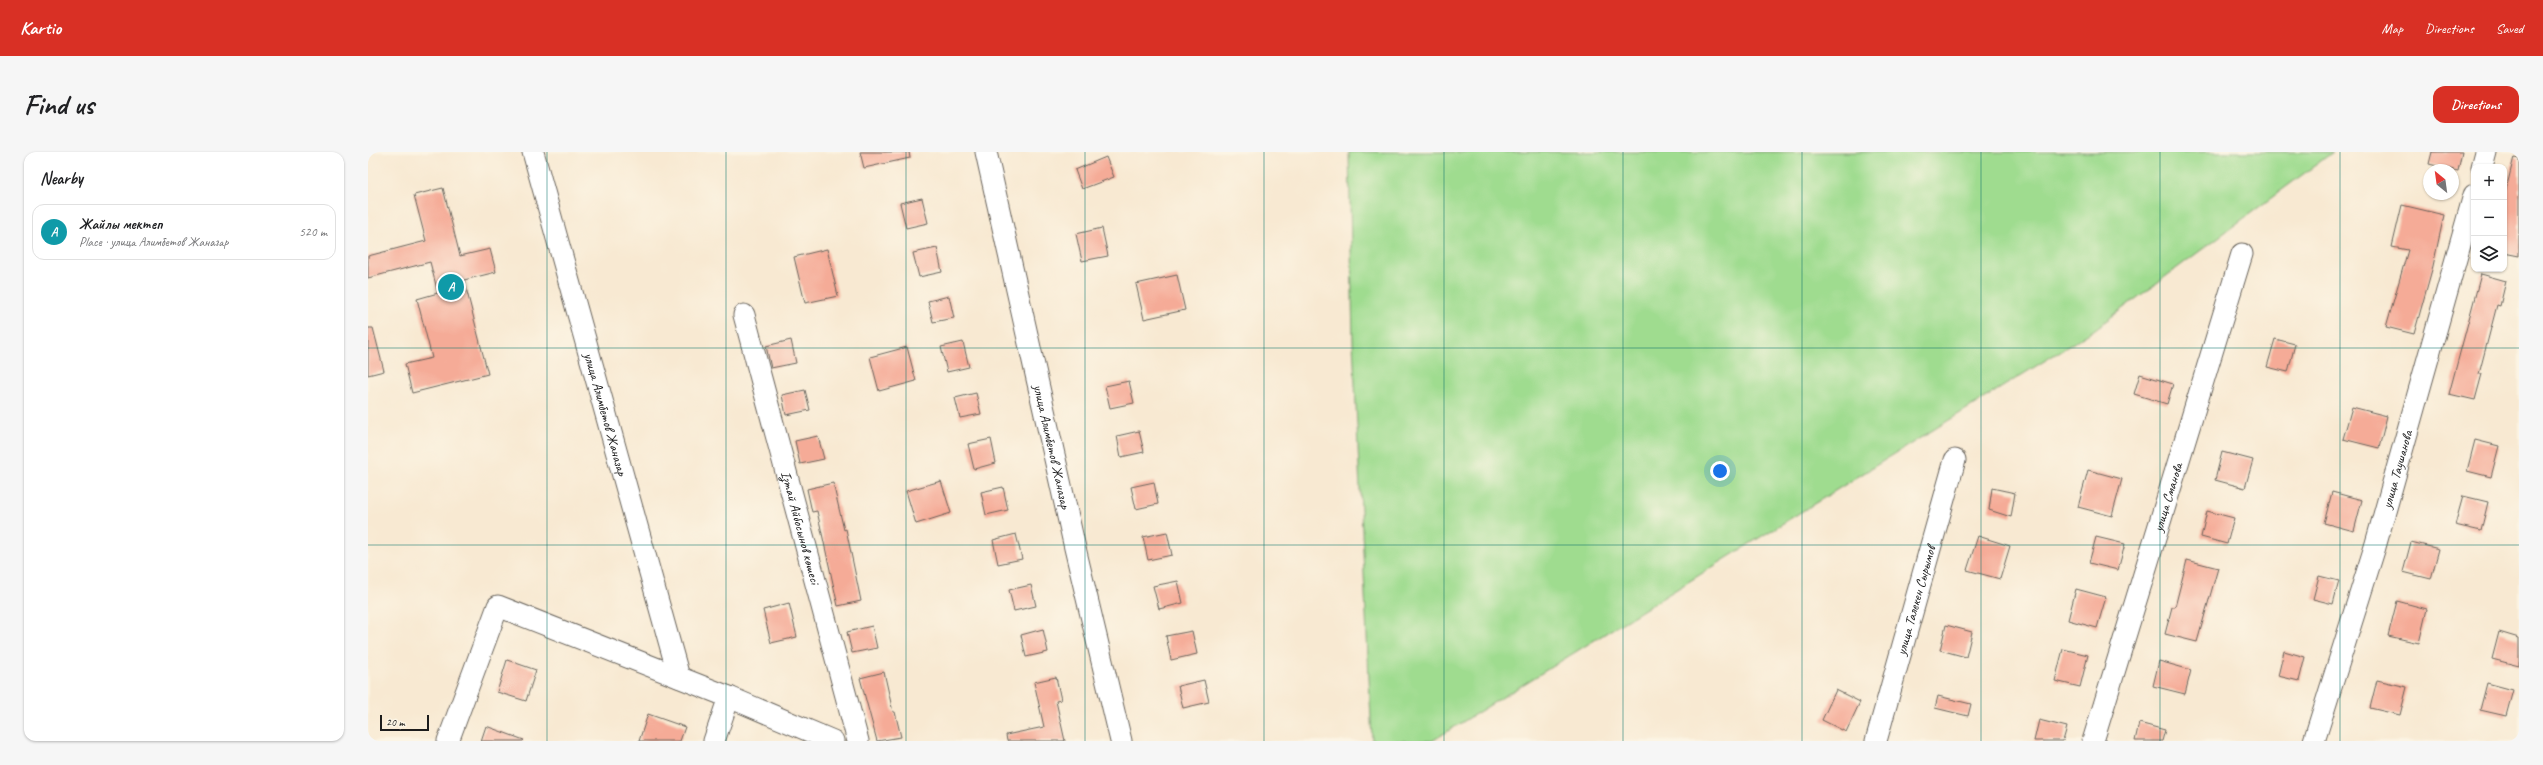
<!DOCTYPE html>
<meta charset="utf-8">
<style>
:root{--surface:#fff;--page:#f6f6f6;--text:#202124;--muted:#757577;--line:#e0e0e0;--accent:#d93025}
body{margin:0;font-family:Caveat,sans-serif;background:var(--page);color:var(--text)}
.controls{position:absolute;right:12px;top:12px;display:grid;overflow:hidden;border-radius:8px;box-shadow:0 1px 3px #0004}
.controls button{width:36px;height:36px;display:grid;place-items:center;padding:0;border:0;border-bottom:1px solid var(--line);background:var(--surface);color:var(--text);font:20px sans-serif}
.compass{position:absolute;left:2055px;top:12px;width:36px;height:36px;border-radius:50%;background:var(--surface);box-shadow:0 1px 3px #0004;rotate:331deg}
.scale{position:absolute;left:12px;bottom:10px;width:49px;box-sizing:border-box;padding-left:4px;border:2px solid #1c1c1c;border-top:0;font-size:11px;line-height:14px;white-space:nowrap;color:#1c1c1c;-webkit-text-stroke:3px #fcf5e5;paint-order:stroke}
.you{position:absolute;left:1352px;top:319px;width:14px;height:14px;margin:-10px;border:3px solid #fff;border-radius:50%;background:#1a73e8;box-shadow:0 0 0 6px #1a73e833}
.badge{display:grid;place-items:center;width:26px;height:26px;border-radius:50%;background:var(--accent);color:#fff;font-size:13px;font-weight:700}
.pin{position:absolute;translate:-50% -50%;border:2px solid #fff;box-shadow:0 1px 4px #0006}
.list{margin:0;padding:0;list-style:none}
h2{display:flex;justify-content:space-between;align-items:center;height:52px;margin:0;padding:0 16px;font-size:17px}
h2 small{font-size:13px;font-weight:400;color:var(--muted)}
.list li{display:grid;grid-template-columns:26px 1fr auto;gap:12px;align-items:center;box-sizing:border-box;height:56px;margin:0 8px 8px;padding:0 8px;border:1px solid var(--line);border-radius:12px}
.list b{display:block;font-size:15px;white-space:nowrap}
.list p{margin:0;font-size:13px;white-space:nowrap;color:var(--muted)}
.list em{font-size:13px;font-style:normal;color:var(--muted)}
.icon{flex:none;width:22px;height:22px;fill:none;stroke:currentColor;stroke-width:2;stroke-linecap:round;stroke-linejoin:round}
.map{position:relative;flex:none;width:2151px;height:589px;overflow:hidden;border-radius:12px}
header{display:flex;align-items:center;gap:24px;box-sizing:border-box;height:56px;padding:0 20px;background:var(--accent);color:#fff}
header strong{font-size:19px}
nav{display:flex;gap:22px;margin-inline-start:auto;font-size:14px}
.intro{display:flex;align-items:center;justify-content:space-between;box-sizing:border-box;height:96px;padding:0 24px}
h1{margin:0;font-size:28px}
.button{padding:10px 18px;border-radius:12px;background:var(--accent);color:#fff;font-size:14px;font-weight:700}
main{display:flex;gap:24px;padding:0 24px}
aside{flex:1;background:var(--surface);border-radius:12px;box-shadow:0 1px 3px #0004}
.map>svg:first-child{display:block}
</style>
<header>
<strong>Kartio</strong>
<nav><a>Map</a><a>Directions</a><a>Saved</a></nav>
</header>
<div class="intro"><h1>Find us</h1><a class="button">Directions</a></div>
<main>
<aside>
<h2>Nearby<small></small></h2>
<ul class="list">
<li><span class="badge" style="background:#0f9aa8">A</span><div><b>Жайлы мектеп</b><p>Place · улица Алимбетов Жаназар</p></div><em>520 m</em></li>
</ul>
</aside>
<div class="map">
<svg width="2151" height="589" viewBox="0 0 2151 589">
<rect width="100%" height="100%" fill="#fcf5e5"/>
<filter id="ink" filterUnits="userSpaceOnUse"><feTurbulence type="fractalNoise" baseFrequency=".025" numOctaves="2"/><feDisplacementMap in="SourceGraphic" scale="8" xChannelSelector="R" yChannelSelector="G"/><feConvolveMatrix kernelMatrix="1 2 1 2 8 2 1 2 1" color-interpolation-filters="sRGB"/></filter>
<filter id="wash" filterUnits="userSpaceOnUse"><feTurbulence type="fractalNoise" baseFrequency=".012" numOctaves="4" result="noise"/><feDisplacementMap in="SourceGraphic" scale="16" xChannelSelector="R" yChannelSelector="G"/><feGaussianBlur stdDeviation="0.9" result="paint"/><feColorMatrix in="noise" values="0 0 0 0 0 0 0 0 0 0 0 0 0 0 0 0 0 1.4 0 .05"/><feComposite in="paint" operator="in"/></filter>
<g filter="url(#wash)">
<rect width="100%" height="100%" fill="#f8e9d2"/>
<!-- green -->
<path fill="#9fdc8f" stroke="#5e7c56" d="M 981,0 L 1965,0 L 1723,180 L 1064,589 L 1004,589 L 985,190 Z"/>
<g id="blocks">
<!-- building -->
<g fill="#f5ab97">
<path d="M 492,0 L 541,0 L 542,6 L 496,16 Z"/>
<path d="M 2064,0 L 2094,0 L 2090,19 L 2061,12 Z"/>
<path d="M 738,5 L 746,25 L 714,37 L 707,18 Z"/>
<path d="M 2146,5 L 2151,6 L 2151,104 L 2136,101 L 2136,46 Z"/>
<path d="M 75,36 L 92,104 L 122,97 L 128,120 L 96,128 L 120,222 L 44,241 L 37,212 L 64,206 L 49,147 L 70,141 L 62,110 L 0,126 L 0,104 L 58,89 L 46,43 Z"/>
<path d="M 554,46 L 560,71 L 538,76 L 532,51 Z"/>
<path d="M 2034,53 L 2076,63 L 2065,114 L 2046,182 L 2018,175 L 2040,98 L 2024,95 Z"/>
<path d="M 734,76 L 740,104 L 714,109 L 708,82 Z"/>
<path d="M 569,96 L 574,120 L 551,125 L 545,101 Z"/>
<path d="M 459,97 L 470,144 L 437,151 L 426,105 Z"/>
<path d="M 2113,122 L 2138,129 L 2132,154 L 2129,153 L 2111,222 L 2114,222 L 2107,248 L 2081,242 Z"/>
<path d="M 809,123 L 817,158 L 776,167 L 768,132 Z"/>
<path d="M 581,144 L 586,166 L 565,170 L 560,149 Z"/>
<path d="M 0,176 L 5,176 L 16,219 L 0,223 Z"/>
<path d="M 1907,187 L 1927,192 L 1920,220 L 1899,215 Z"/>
<path d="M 423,188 L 428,211 L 403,216 L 398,194 Z"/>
<path d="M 595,190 L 601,215 L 579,220 L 573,195 Z"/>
<path d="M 539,195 L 548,229 L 511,239 L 502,205 Z"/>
<path d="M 1772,222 L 1805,232 L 1799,252 L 1766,242 Z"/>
<path d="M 761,229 L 766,251 L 742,256 L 737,234 Z"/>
<path d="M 437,238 L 442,258 L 418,263 L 414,243 Z"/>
<path d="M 608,241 L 613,262 L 592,266 L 587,246 Z"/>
<path d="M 1984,255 L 2019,264 L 2011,296 L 1975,287 Z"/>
<path d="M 771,279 L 776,300 L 753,305 L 749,284 Z"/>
<path d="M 450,284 L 456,307 L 432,312 L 427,289 Z"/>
<path d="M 623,287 L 628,311 L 606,317 L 600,292 Z"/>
<path d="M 2107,288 L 2131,294 L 2123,325 L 2099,319 Z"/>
<path d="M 1854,300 L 1885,308 L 1877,336 L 1847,328 Z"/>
<path d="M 1720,318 L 1754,327 L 1744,364 L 1710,355 Z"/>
<path d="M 573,329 L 583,361 L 548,372 L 538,339 Z"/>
<path d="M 786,330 L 790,352 L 768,357 L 763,335 Z"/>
<path d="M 465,331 L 476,378 L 478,377 L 493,449 L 470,454 L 449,359 L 444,360 L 439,337 Z"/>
<path d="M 635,335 L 640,358 L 618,363 L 613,340 Z"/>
<path d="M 1624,336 L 1647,341 L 1643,365 L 1621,358 Z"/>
<path d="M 1964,340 L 1994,348 L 1986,379 L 1956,371 Z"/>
<path d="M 2095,344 L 2120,350 L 2113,379 L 2087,373 Z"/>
<path d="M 1839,359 L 1866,366 L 1859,392 L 1833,385 Z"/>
<path d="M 799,380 L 804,403 L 780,408 L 775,385 Z"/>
<path d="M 648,382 L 654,407 L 630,412 L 625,388 Z"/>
<path d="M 1610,384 L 1642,394 L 1632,427 L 1599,418 Z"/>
<path d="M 1728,385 L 1757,392 L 1750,418 L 1721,411 Z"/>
<path d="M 2043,390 L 2071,397 L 2063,427 L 2035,420 Z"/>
<path d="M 1819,408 L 1850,416 L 1829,490 L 1797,482 L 1804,455 L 1807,455 Z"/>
<path d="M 1951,424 L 1971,429 L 1965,452 L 1945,447 Z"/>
<path d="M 810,429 L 815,451 L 791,457 L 785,434 Z"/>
<path d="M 663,433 L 668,454 L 646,459 L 641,438 Z"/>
<path d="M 1708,437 L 1738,445 L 1729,476 L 1700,468 Z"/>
<path d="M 2029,449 L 2059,457 L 2051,491 L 2020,484 Z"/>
<path d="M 421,451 L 429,485 L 403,491 L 395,458 Z"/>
<path d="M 1578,473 L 1604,480 L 1598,505 L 1572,498 Z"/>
<path d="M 504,474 L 509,496 L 484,501 L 479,480 Z"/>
<path d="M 675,477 L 680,500 L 658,505 L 653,483 Z"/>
<path d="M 824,479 L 829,502 L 803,508 L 798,484 Z"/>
<path d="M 2131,480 L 2151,486 L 2151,514 L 2124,507 Z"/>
<path d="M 1695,497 L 1720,503 L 1712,535 L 1687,529 Z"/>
<path d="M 1916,499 L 1937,505 L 1931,529 L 1910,524 Z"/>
<path d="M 139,508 L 168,518 L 158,549 L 129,540 Z"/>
<path d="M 1791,509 L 1823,518 L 1817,542 L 1785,534 Z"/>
<path d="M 516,520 L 525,560 L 527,560 L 533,585 L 509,589 L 492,526 Z"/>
<path d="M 688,525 L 693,548 L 688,549 L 697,589 L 639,589 L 638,583 L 676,575 L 666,530 Z"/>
<path d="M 836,528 L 841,550 L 815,556 L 810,534 Z"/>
<path d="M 2009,528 L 2039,535 L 2032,563 L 2002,556 Z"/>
<path d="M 2119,531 L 2145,538 L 2138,564 L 2112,558 Z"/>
<path d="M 1468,538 L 1492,550 L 1478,580 L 1454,568 Z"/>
<path d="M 1570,544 L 1603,552 L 1600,564 L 1567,556 Z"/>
<path d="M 280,562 L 317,575 L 312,589 L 271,589 Z"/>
<path d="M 1671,568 L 1699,575 L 1695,589 L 1666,589 Z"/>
<path d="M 1771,571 L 1797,578 L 1794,589 L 1767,589 Z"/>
<path d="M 118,574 L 156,588 L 155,589 L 113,589 Z"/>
</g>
</g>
</g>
<g filter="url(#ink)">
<use href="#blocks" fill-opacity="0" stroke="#69645c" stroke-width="1"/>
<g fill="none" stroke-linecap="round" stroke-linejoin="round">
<!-- minor casing -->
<g stroke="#69645c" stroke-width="23">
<g id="minor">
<path id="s1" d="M 165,0 L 311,525"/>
<path id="s2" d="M 618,0 L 707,396 L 753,589"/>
<path d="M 2114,15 L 2118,0"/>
<path id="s3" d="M 376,163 L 490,589"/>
<path d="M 80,589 L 130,454 L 361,545 L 465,589"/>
<path d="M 346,589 L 361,545"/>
<path id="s4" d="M 1508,589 L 1587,308"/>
<path id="s5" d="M 1725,589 L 1874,102"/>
<path id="s6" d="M 1946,589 L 2007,395 L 2106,43"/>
</g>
</g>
<!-- minor -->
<use href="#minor" stroke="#fff" stroke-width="21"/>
</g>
</g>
<!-- grid -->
<path fill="none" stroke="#0f766e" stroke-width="1" stroke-opacity="0.55" d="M 179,0 L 179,589M 358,0 L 358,589M 538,0 L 538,589M 717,0 L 717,589M 896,0 L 896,589M 1076,0 L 1076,589M 1255,0 L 1255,589M 1434,0 L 1434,589M 1613,0 L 1613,589M 1792,0 L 1792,589M 1972,0 L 1972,589M 0,196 L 2151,196M 0,393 L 2151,393"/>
<g text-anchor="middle" stroke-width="4" stroke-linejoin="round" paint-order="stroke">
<!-- street labels -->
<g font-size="14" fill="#1c1c1c" stroke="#fcf5e5">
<text dy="5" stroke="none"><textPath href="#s1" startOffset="272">улица Алимбетов Жаназар</textPath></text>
<text dy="5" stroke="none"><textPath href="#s2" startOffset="302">улица Алимбетов Жаназар</textPath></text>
<text dy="5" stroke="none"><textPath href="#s6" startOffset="284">улица Таушанова</textPath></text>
<text dy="5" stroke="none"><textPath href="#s5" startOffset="255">улица Сманова</textPath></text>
<text dy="5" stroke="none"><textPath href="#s3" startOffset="220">Ізтай Айбосынов көшесі</textPath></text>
<text dy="5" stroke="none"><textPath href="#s4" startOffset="146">улица Талекен Сырымов</textPath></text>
</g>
</g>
</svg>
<div class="controls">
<button>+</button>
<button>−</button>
<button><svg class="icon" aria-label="layers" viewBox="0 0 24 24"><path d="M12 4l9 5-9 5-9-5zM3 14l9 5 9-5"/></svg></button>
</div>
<svg class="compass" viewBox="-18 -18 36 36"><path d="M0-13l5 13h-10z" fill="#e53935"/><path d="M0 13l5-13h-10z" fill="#757577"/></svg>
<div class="scale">20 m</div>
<div class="you"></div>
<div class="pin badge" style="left:83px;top:135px;background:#0f9aa8">A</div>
</div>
</main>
